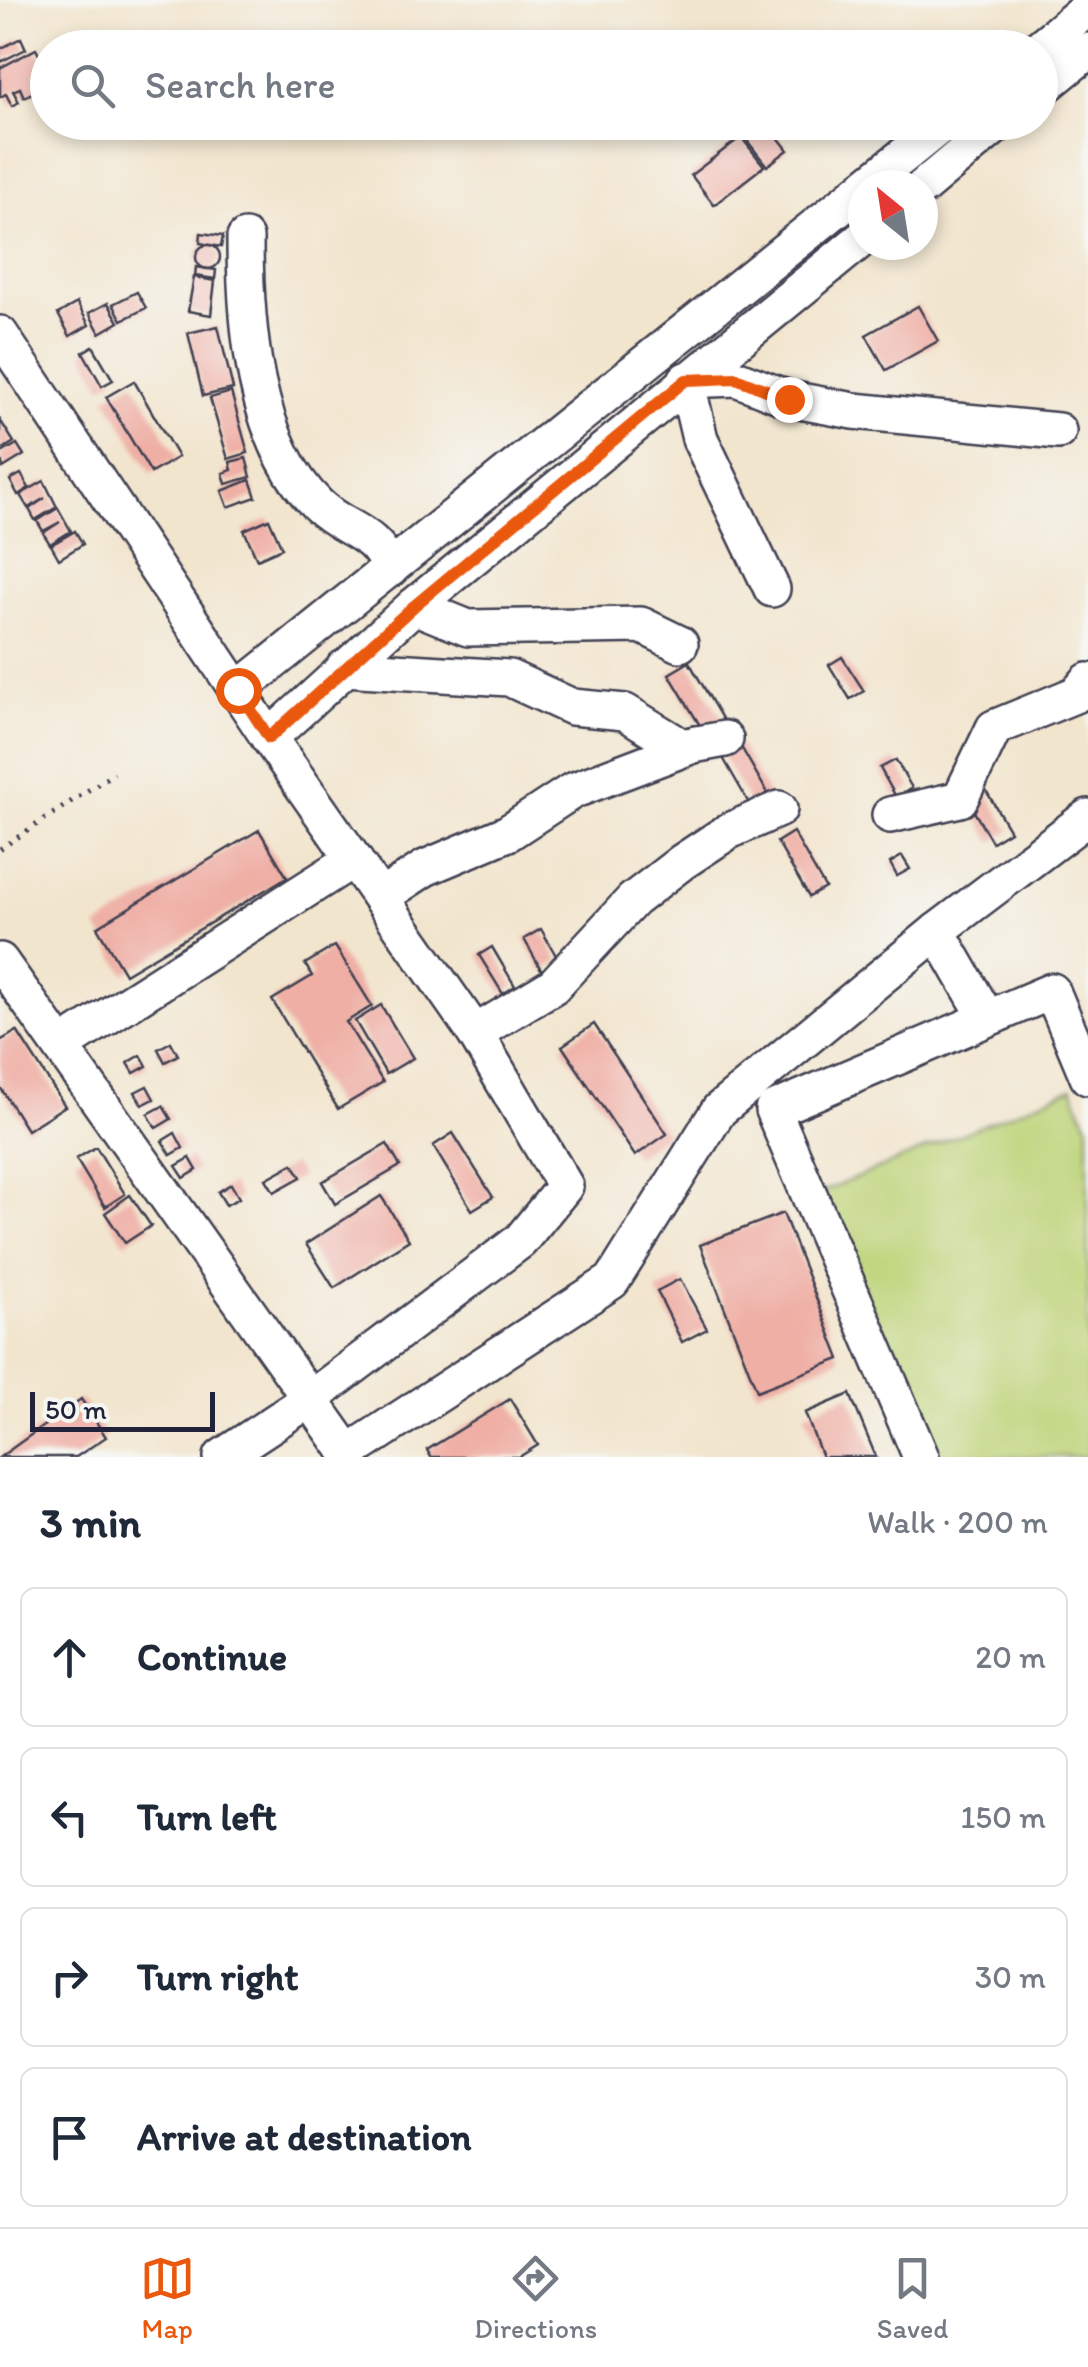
<!DOCTYPE html>
<meta charset="utf-8">
<style>
:root{--surface:#fff;--page:#f2f2f3;--text:#1f2937;--muted:#747a83;--line:#e0e1e3;--accent:#ea580c}
body{margin:0;font-family:Itim,sans-serif;background:var(--page);color:var(--text)}
.compass{position:absolute;left:848px;top:170px;width:90px;height:90px;border-radius:50%;background:var(--surface);box-shadow:0 5px 15px #0003;rotate:330deg}
.scale{position:absolute;left:30px;bottom:25px;width:185px;box-sizing:border-box;padding-left:10px;border:5px solid #22223b;border-top:0;font-size:28px;line-height:35px;white-space:nowrap;color:#22223b;-webkit-text-stroke:8px #f6f6f2;paint-order:stroke}
.stop{position:absolute;width:30px;height:30px;margin:-22px;border:8px solid #ea580c;border-radius:50%;background:#fff}
.stop.end{background:#ea580c;border-color:#fff;box-shadow:0 2px 10px #0008}
.list{margin:0;padding:0;list-style:none}
h2{display:flex;justify-content:space-between;align-items:center;height:130px;margin:0;padding:0 40px;font-size:42px}
h2 small{font-size:32px;font-weight:400;color:var(--muted)}
.list li{display:grid;grid-template-columns:65px 1fr auto;gap:30px;align-items:center;box-sizing:border-box;height:140px;margin:0 20px 20px;padding:0 20px;border:2px solid var(--line);border-radius:15px}
.list b{display:block;font-size:38px;white-space:nowrap}
.list em{font-size:32px;font-style:normal;color:var(--muted)}
.icon{flex:none;width:55px;height:55px;fill:none;stroke:currentColor;stroke-width:2;stroke-linecap:round;stroke-linejoin:round}
.map{position:relative;flex:none;width:1088px;height:1457px;overflow:hidden}
.search{position:absolute;background:var(--surface);box-shadow:0 5px 15px #0003;left:30px;right:30px;top:30px;height:110px;display:flex;align-items:center;gap:25px;box-sizing:border-box;padding:0 35px;border-radius:55px;color:var(--muted);font-size:38px}
.sheet{height:770px;background:var(--surface)}
nav{display:flex;justify-content:space-around;align-items:center;box-sizing:border-box;height:140px;border-top:2px solid var(--line);background:var(--surface);font-size:28px;color:var(--muted)}
nav a{display:grid;justify-items:center;gap:5px}
nav .on{color:var(--accent)}
.map>svg:first-child{display:block}
</style>
<div class="map">
<svg width="1088" height="1457" viewBox="0 0 1088 1457">
<rect width="100%" height="100%" fill="#f6f6f2"/>
<filter id="ink" filterUnits="userSpaceOnUse"><feTurbulence type="fractalNoise" baseFrequency=".01" numOctaves="2"/><feDisplacementMap in="SourceGraphic" scale="20" xChannelSelector="R" yChannelSelector="G"/><feConvolveMatrix kernelMatrix="1 2 1 2 8 2 1 2 1" color-interpolation-filters="sRGB"/></filter>
<filter id="wash" filterUnits="userSpaceOnUse"><feTurbulence type="fractalNoise" baseFrequency=".0048" numOctaves="4" result="noise"/><feDisplacementMap in="SourceGraphic" scale="40" xChannelSelector="R" yChannelSelector="G"/><feGaussianBlur stdDeviation="2.25" result="paint"/><feColorMatrix in="noise" values="0 0 0 0 0 0 0 0 0 0 0 0 0 0 0 0 0 1.4 0 .05"/><feComposite in="paint" operator="in"/></filter>
<g filter="url(#wash)">
<rect width="100%" height="100%" fill="#f2e5ce"/>
<!-- green -->
<path fill="#bdd377" stroke="#707a59" stroke-width="2.5" d="M 1072,1088 L 1088,1125 L 1088,1457 L 930,1457 L 820,1193 Z"/>
<g id="blocks">
<!-- building -->
<g fill="#efafa5">
<path d="M 21,38 L 26,49 L 0,62 L 0,49 Z"/>
<path d="M 36,49 L 48,72 L 48,85 L 24,97 L 20,88 L 13,91 L 19,102 L 12,106 L 6,94 L 0,97 L 0,68 Z"/>
<path d="M 757,122 L 766,122 L 788,150 L 767,166 L 742,134 Z"/>
<path d="M 741,137 L 764,166 L 714,205 L 691,175 Z"/>
<path d="M 201,233 L 223,236 L 221,247 L 200,243 Z"/>
<circle cx="208" cy="257" r="12"/>
<path d="M 196,267 L 216,270 L 215,279 L 195,276 Z"/>
<path d="M 194,277 L 215,281 L 211,315 L 188,311 Z"/>
<path d="M 137,292 L 146,308 L 122,320 L 113,304 Z"/>
<path d="M 77,303 L 89,325 L 70,336 L 58,314 Z"/>
<path d="M 108,303 L 119,322 L 100,333 L 89,313 Z"/>
<path d="M 918,306 L 938,341 L 886,370 L 866,335 Z"/>
<path d="M 218,326 L 233,389 L 203,396 L 188,333 Z"/>
<path d="M 93,346 L 113,380 L 102,386 L 83,352 Z"/>
<path d="M 134,381 L 178,457 L 151,473 L 106,397 Z"/>
<path d="M 231,392 L 248,453 L 228,459 L 210,398 Z"/>
<path d="M 0,420 L 14,442 L 0,451 Z"/>
<path d="M 17,444 L 24,455 L 3,468 L 0,454 Z"/>
<path d="M 246,458 L 251,477 L 226,484 L 223,473 L 232,470 L 230,462 Z"/>
<path d="M 21,474 L 29,488 L 18,495 L 10,480 Z"/>
<path d="M 250,480 L 256,497 L 228,507 L 222,491 Z"/>
<path d="M 44,481 L 57,507 L 35,520 L 29,509 L 45,498 L 28,508 L 20,495 Z"/>
<path d="M 58,508 L 71,531 L 50,544 L 43,533 L 60,522 L 43,531 L 37,521 Z"/>
<path d="M 269,519 L 282,548 L 257,559 L 244,530 Z"/>
<path d="M 75,531 L 83,544 L 59,559 L 51,545 Z"/>
<path d="M 842,657 L 864,691 L 850,699 L 829,665 Z"/>
<path d="M 689,662 L 727,727 L 708,739 L 669,674 Z"/>
<path d="M 740,745 L 775,806 L 757,817 L 722,756 Z"/>
<path d="M 896,760 L 912,788 L 896,797 L 880,768 Z"/>
<path d="M 984,787 L 1010,831 L 992,842 L 966,798 Z"/>
<path d="M 259,830 L 287,877 L 125,974 L 97,927 Z"/>
<path d="M 793,832 L 825,888 L 809,897 L 777,842 Z"/>
<path d="M 902,856 L 910,869 L 897,876 L 890,863 Z"/>
<path d="M 541,929 L 559,961 L 542,971 L 524,939 Z"/>
<path d="M 335,946 L 372,1006 L 346,1022 L 383,1082 L 338,1109 L 272,1000 L 312,976 L 305,964 Z"/>
<path d="M 492,947 L 515,986 L 503,994 L 479,955 Z"/>
<path d="M 381,1005 L 413,1058 L 386,1074 L 355,1021 Z"/>
<path d="M 594,1024 L 667,1134 L 635,1156 L 562,1046 Z"/>
<path d="M 17,1031 L 65,1106 L 27,1130 L 0,1087 L 0,1041 Z"/>
<path d="M 171,1042 L 178,1055 L 165,1062 L 158,1049 Z"/>
<path d="M 141,1055 L 147,1066 L 134,1073 L 128,1063 Z"/>
<path d="M 147,1086 L 154,1099 L 142,1105 L 135,1092 Z"/>
<path d="M 163,1106 L 171,1119 L 156,1128 L 148,1114 Z"/>
<path d="M 175,1133 L 183,1148 L 171,1155 L 162,1141 Z"/>
<path d="M 453,1133 L 493,1197 L 472,1210 L 433,1146 Z"/>
<path d="M 387,1144 L 400,1166 L 335,1204 L 322,1182 Z"/>
<path d="M 96,1147 L 125,1194 L 105,1207 L 76,1159 Z"/>
<path d="M 190,1158 L 197,1170 L 184,1178 L 176,1166 Z"/>
<path d="M 293,1164 L 301,1177 L 274,1192 L 266,1179 Z"/>
<path d="M 231,1184 L 239,1198 L 226,1205 L 218,1192 Z"/>
<path d="M 130,1195 L 151,1226 L 125,1243 L 105,1213 Z"/>
<path d="M 381,1196 L 409,1240 L 334,1288 L 306,1244 Z"/>
<path d="M 783,1213 L 840,1359 L 757,1391 L 700,1245 Z"/>
<path d="M 680,1279 L 707,1329 L 682,1342 L 657,1291 Z"/>
<path d="M 850,1394 L 876,1457 L 822,1457 L 805,1413 Z"/>
<path d="M 81,1399 L 106,1437 L 76,1457 L 0,1457 Z"/>
<path d="M 510,1399 L 538,1445 L 519,1457 L 431,1457 L 427,1450 Z"/>
</g>
</g>
</g>
<g filter="url(#ink)">
<use href="#blocks" fill-opacity="0" stroke="#413f51" stroke-width="2.5"/>
<g fill="none" stroke-linecap="round" stroke-linejoin="round">
<!-- minor casing -->
<g stroke="#413f51" stroke-width="40">
<g id="minor">
<path d="M 1039,48 L 1088,8"/>
<path d="M 1040,90 L 1088,51"/>
<path d="M 867,185 L 945,122"/>
<path d="M 923,187 L 1000,122"/>
<path d="M 245,238 C 245,323 253,442 318,505 C 346,532 374,529 390,569"/>
<path d="M 0,334 L 269,738 L 475,1033 L 565,1186 L 520,1241 L 310,1399 L 0,961"/>
<path d="M 772,589 L 700,439 L 686,380 L 736,378 L 789,399 L 854,411 L 1058,431"/>
<path d="M 414,606 L 468,628 L 641,625 L 680,644"/>
<path d="M 344,668 L 509,678 L 572,707 L 625,712 L 682,747 L 725,739"/>
<path d="M 238,690 L 863,188"/>
<path d="M 269,738 L 414,606 L 863,238"/>
<path d="M 890,815 L 960,799 L 994,728 L 1077,694 L 1088,681"/>
<path d="M 381,897 L 425,868 L 508,833 L 572,791 L 696,744"/>
<path d="M 937,931 L 987,1018"/>
<path d="M 475,1033 L 553,986 L 633,900 L 682,862 L 729,831 L 779,809"/>
<path d="M 61,1046 L 354,859"/>
<path d="M 348,1453 L 612,1281 L 719,1110 L 937,931 L 1088,817"/>
<path d="M 222,1457 L 310,1399 L 351,1457"/>
<path d="M 921,1457 L 773,1110 L 1052,991 L 1088,1077"/>
</g>
</g>
<!-- path -->
<path stroke="#413f51" stroke-width="5" stroke-dasharray="2.5 8" stroke-linecap="butt" d="M 0,849 L 114,773"/>
<!-- minor -->
<use href="#minor" stroke="#fff" stroke-width="35"/>
</g>
</g>
<g fill="none" stroke-linecap="round" stroke-linejoin="round" filter="url(#ink)">
<!-- route -->
<path stroke="#ea580c" stroke-width="12" d="M 238,690 L 269,738 L 414,606 L 686,380 L 736,378 L 789,399"/>
</g>
</svg>
<svg class="compass" viewBox="-18 -18 36 36"><path d="M0-13l5 13h-10z" fill="#e53935"/><path d="M0 13l5-13h-10z" fill="#747a83"/></svg>
<div class="scale">50 m</div>
<div class="stop" style="left:238px;top:690px"></div>
<div class="stop end" style="left:789px;top:399px"></div>
<div class="search"><svg class="icon" aria-label="search" viewBox="0 0 24 24"><circle cx="10" cy="10" r="6"/><path d="M15 15l6 6"/></svg>Search here</div>
</div>
<section class="sheet">
<h2>3 min<small>Walk · 200 m</small></h2>
<ul class="list">
<li><svg class="icon" aria-label="ahead" viewBox="0 0 24 24"><path d="M12 20V5M6 11l6-6 6 6"/></svg><div><b>Continue</b></div><em>20 m</em></li>
<li><svg class="icon" aria-label="left" viewBox="0 0 24 24"><path d="M17 20v-9H6M10 6l-5 5 5 5"/></svg><div><b>Turn left</b></div><em>150 m</em></li>
<li><svg class="icon" aria-label="right" viewBox="0 0 24 24"><path d="M7 20v-9h11M14 6l5 5-5 5"/></svg><div><b>Turn right</b></div><em>30 m</em></li>
<li><svg class="icon" aria-label="arrive" viewBox="0 0 24 24"><path d="M6 21V4h12l-3 4 3 4H6"/></svg><div><b>Arrive at destination</b></div></li>
</ul>
</section>
<nav>
<a class="on"><svg class="icon" aria-label="map" viewBox="0 0 24 24"><path d="M3 6l6-2 6 2 6-2v14l-6 2-6-2-6 2zM9 4v14M15 6v14"/></svg>Map</a>
<a><svg class="icon" aria-label="directions" viewBox="0 0 24 24"><path d="M12 3l9 9-9 9-9-9zM9 14v-3h6M13 9l2 2-2 2"/></svg>Directions</a>
<a><svg class="icon" aria-label="saved" viewBox="0 0 24 24"><path d="M7 4h10v16l-5-4-5 4z"/></svg>Saved</a>
</nav>
